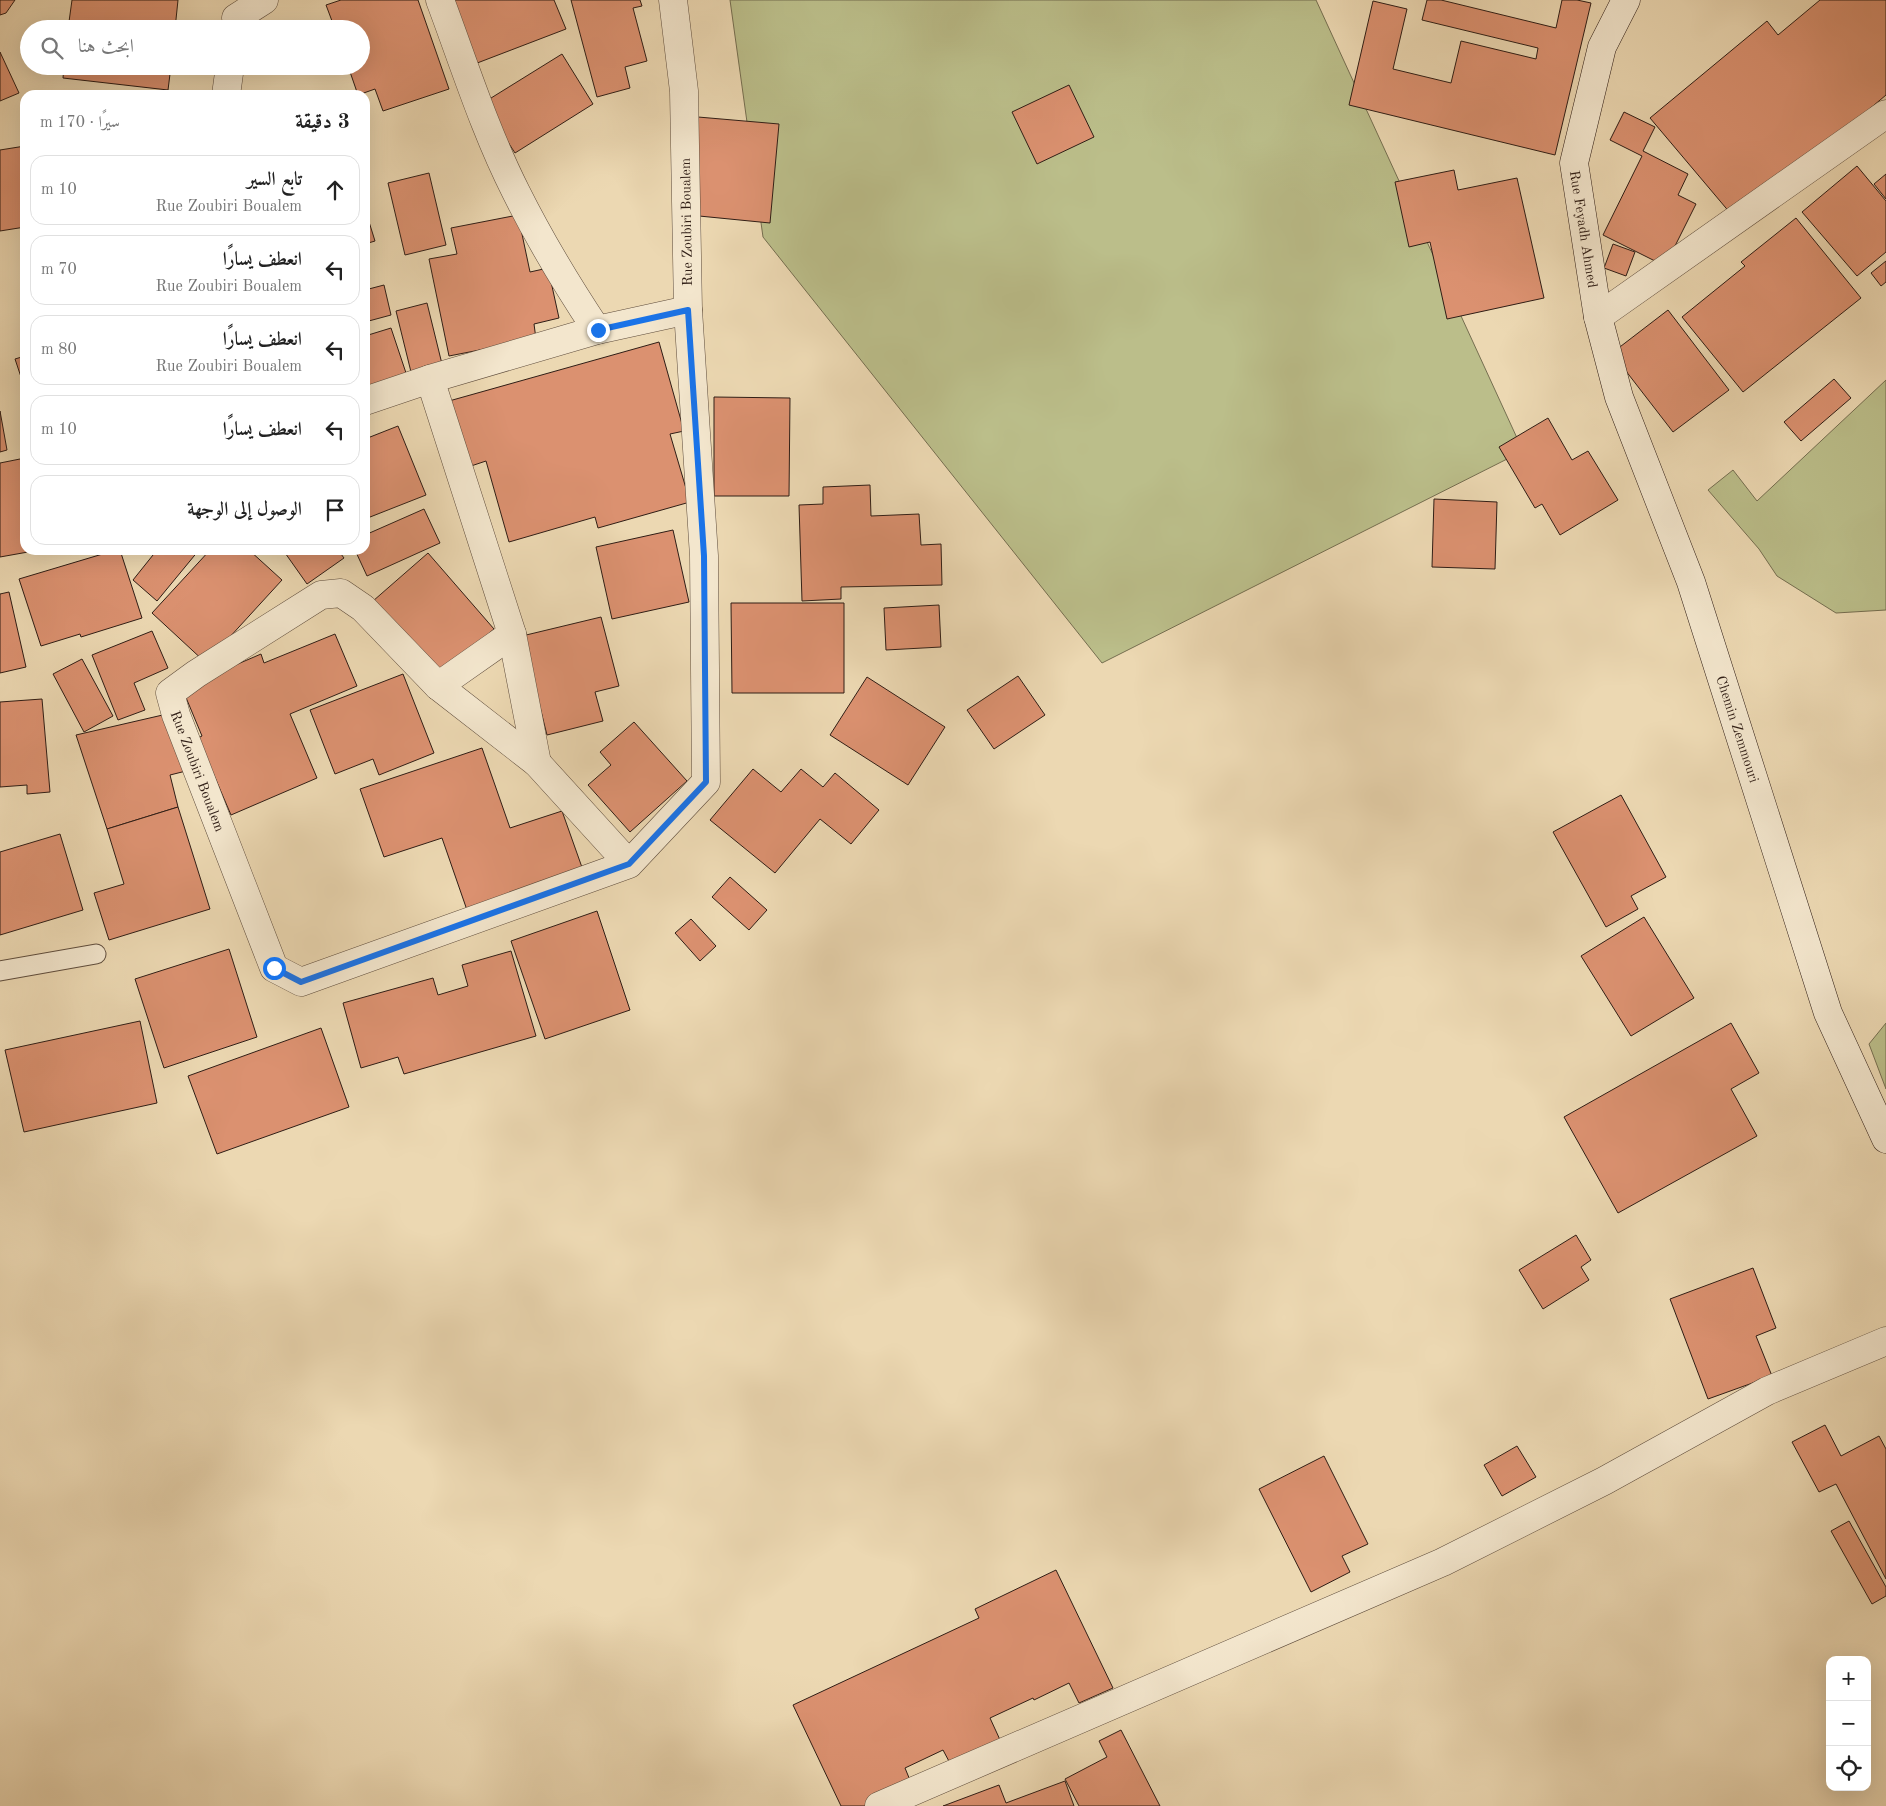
<!DOCTYPE html>
<html lang="ar">
<meta charset="utf-8">
<style>
:root{--surface:#fff;--page:#f6f6f6;--text:#222;--muted:#767676;--line:#e0e0e0}
body{margin:0;font-family:"Old Standard TT",Amiri,serif;background:var(--page);color:var(--text);direction:rtl}
.controls{position:absolute;right:15px;bottom:15px;display:grid;overflow:hidden;border-radius:10px;box-shadow:0 5px 20px #0002}
.controls button{width:45px;height:45px;display:grid;place-items:center;padding:0;border:0;border-bottom:1px solid var(--line);background:var(--surface);color:var(--text);font:25px sans-serif}
.stop{position:absolute;width:15px;height:15px;margin:-11px;border:4px solid #1a73e8;border-radius:50%;background:#fff}
.stop.end{background:#1a73e8;border-color:#fff;box-shadow:0 1px 5px #0008}
.list{margin:0;padding:0;list-style:none}
h2{display:flex;justify-content:space-between;align-items:center;height:65px;margin:0;padding:0 20px;font-size:21px}
h2 small{font-size:16px;font-weight:400;color:var(--muted)}
.list li{display:grid;grid-template-columns:32px 1fr auto;gap:15px;align-items:center;box-sizing:border-box;height:70px;margin:0 10px 10px;padding:0 10px;border:1px solid var(--line);border-radius:15px}
.list b{display:block;font-size:19px;white-space:nowrap}
.list p{margin:0;font-size:16px;white-space:nowrap;color:var(--muted)}
.list em{font-size:16px;font-style:normal;color:var(--muted)}
.icon{flex:none;width:28px;height:28px;fill:none;stroke:currentColor;stroke-width:2;stroke-linecap:round;stroke-linejoin:round}
.map{position:relative;flex:none;width:1886px;height:1806px;overflow:hidden;direction:ltr}
.search{position:absolute;background:var(--surface);box-shadow:0 5px 20px #0002;left:20px;top:20px;width:350px;height:55px;display:flex;align-items:center;gap:12px;box-sizing:border-box;padding:0 18px;border-radius:28px;color:var(--muted);font-size:19px}
.panel{position:absolute;background:var(--surface);box-shadow:0 5px 20px #0002;left:20px;top:90px;width:350px;height:465px;border-radius:15px;direction:rtl}
.map>svg:first-child{display:block}
</style>
<div class="map">
<svg width="1886" height="1806" viewBox="0 0 1886 1806">
<rect width="100%" height="100%" fill="#ecd8b2"/>
<filter id="stains"><feTurbulence type="fractalNoise" baseFrequency=".004" numOctaves="4"/><feColorMatrix values="0 0 0 0 .2 0 0 0 0 .09 0 0 0 0 .02 0 0 0 .5 -.17"/></filter>
<radialGradient id="worn" r=".72"><stop offset=".6" stop-color="#630" stop-opacity="0"/><stop offset="1" stop-color="#630" stop-opacity=".3"/></radialGradient>
<!-- green -->
<g fill="#bbbe8a" stroke="#756e50">
<path d="M 730,0 L 1316,0 L 1523,451 L 1102,663 L 763,237 Z"/>
<path d="M 1886,380 L 1886,610 L 1836,613 L 1777,576 L 1759,549 L 1708,490 L 1733,470 L 1757,501 Z"/>
<path d="M 1886,1023 L 1886,1089 L 1869,1044 Z"/>
</g>
<!-- building -->
<g fill="#db9170" stroke="#2f1d15">
<path d="M 0,0 L 15,0 L 6,13 L 0,15 Z"/>
<path d="M 72,0 L 178,0 L 175,29 L 68,29 Z"/>
<path d="M 341,0 L 418,0 L 449,89 L 383,111 L 375,89 L 358,95 L 348,66 L 361,66 L 361,29 L 335,29 L 326,5 Z"/>
<path d="M 444,0 L 554,0 L 566,29 L 472,65 Z"/>
<path d="M 571,0 L 640,0 L 642,6 L 633,8 L 647,61 L 625,67 L 630,88 L 597,97 Z"/>
<path d="M 1427,0 L 1441,0 L 1556,28 L 1562,0 L 1577,0 L 1591,3 L 1555,155 L 1349,105 L 1373,1 L 1407,9 L 1393,69 L 1451,83 L 1461,41 L 1536,59 L 1538,48 L 1422,20 Z"/>
<path d="M 1820,0 L 1886,0 L 1886,95 L 1797,170 L 1731,214 L 1650,118 L 1767,21 L 1778,35 Z"/>
<path d="M 0,52 L 19,93 L 0,101 Z"/>
<path d="M 562,54 L 593,104 L 515,153 L 483,103 Z"/>
<path d="M 64,66 L 171,66 L 168,90 L 63,78 Z"/>
<path d="M 1069,85 L 1094,137 L 1037,164 L 1012,112 Z"/>
<path d="M 1624,112 L 1655,127 L 1643,151 L 1688,174 L 1678,195 L 1696,204 L 1665,266 L 1603,235 L 1642,156 L 1610,140 Z"/>
<path d="M 698,117 L 779,124 L 770,223 L 689,215 Z"/>
<path d="M 25,146 L 25,227 L 0,231 L 0,150 Z"/>
<path d="M 1857,166 L 1886,201 L 1886,252 L 1857,276 L 1802,212 Z"/>
<path d="M 1454,170 L 1458,190 L 1517,178 L 1544,298 L 1447,319 L 1430,242 L 1409,247 L 1395,182 Z"/>
<path d="M 429,173 L 446,245 L 405,255 L 388,183 Z"/>
<path d="M 1886,174 L 1886,199 L 1874,184 Z"/>
<path d="M 365,209 L 375,241 L 365,244 Z"/>
<path d="M 518,215 L 530,272 L 548,268 L 559,318 L 534,324 L 536,339 L 449,356 L 429,259 L 457,254 L 451,228 Z"/>
<path d="M 1796,218 L 1861,298 L 1743,392 L 1682,317 L 1745,266 L 1741,262 Z"/>
<path d="M 1613,244 L 1635,252 L 1626,276 L 1604,268 Z"/>
<path d="M 1886,261 L 1886,282 L 1881,286 L 1871,273 Z"/>
<path d="M 384,285 L 391,315 L 365,322 L 365,290 Z"/>
<path d="M 427,303 L 442,364 L 411,372 L 396,311 Z"/>
<path d="M 1668,310 L 1729,390 L 1673,432 L 1612,353 Z"/>
<path d="M 391,328 L 408,379 L 365,393 L 365,336 Z"/>
<path d="M 659,342 L 684,431 L 670,434 L 690,502 L 598,528 L 595,517 L 509,542 L 486,461 L 468,467 L 449,401 Z"/>
<path d="M 25,356 L 25,389 L 15,359 Z"/>
<path d="M 1834,379 L 1851,398 L 1801,441 L 1784,422 Z"/>
<path d="M 714,397 L 790,398 L 789,496 L 714,496 Z"/>
<path d="M 0,411 L 7,450 L 0,452 Z"/>
<path d="M 1548,418 L 1572,460 L 1588,451 L 1618,500 L 1560,535 L 1542,504 L 1535,508 L 1499,447 Z"/>
<path d="M 398,426 L 426,495 L 365,519 L 365,439 Z"/>
<path d="M 25,458 L 25,528 L 23,528 L 25,550 L 28,550 L 28,552 L 0,557 L 0,463 Z"/>
<path d="M 870,485 L 871,516 L 919,514 L 921,545 L 941,544 L 942,585 L 841,587 L 841,599 L 802,601 L 799,505 L 823,504 L 823,487 Z"/>
<path d="M 1434,499 L 1497,502 L 1495,569 L 1432,567 Z"/>
<path d="M 424,509 L 440,543 L 367,576 L 355,550 L 365,550 L 365,535 Z"/>
<path d="M 673,530 L 689,602 L 612,619 L 596,547 Z"/>
<path d="M 116,550 L 120,550 L 142,618 L 81,637 L 80,634 L 41,646 L 19,579 Z"/>
<path d="M 157,550 L 199,550 L 157,601 L 133,580 Z"/>
<path d="M 210,550 L 249,550 L 282,580 L 206,663 L 152,613 Z"/>
<path d="M 283,550 L 338,550 L 344,558 L 307,584 Z"/>
<path d="M 428,553 L 494,629 L 438,677 L 373,601 Z"/>
<path d="M 9,592 L 26,667 L 0,673 L 0,594 Z"/>
<path d="M 731,603 L 844,603 L 844,693 L 732,693 Z"/>
<path d="M 939,605 L 941,647 L 886,650 L 884,608 Z"/>
<path d="M 601,617 L 619,686 L 595,692 L 603,721 L 547,735 L 522,636 Z"/>
<path d="M 152,631 L 168,668 L 134,683 L 145,710 L 118,720 L 92,655 Z"/>
<path d="M 335,634 L 357,686 L 290,714 L 317,778 L 231,815 L 198,738 L 202,736 L 182,688 L 261,654 L 264,663 Z"/>
<path d="M 82,659 L 113,716 L 84,732 L 53,674 Z"/>
<path d="M 403,674 L 434,753 L 379,775 L 373,759 L 335,774 L 310,710 Z"/>
<path d="M 1018,676 L 1045,715 L 994,749 L 967,710 Z"/>
<path d="M 867,677 L 945,727 L 908,785 L 830,735 Z"/>
<path d="M 42,699 L 50,792 L 27,794 L 27,785 L 0,787 L 0,702 Z"/>
<path d="M 167,714 L 186,771 L 170,775 L 178,807 L 107,829 L 76,735 Z"/>
<path d="M 634,722 L 687,781 L 630,832 L 588,785 L 611,765 L 600,752 Z"/>
<path d="M 482,748 L 510,828 L 562,811 L 584,873 L 468,913 L 442,838 L 384,857 L 360,789 Z"/>
<path d="M 753,769 L 781,792 L 801,769 L 823,787 L 835,773 L 879,810 L 851,844 L 820,819 L 775,873 L 710,820 Z"/>
<path d="M 1621,795 L 1666,877 L 1631,896 L 1638,909 L 1606,927 L 1553,832 Z"/>
<path d="M 178,807 L 210,909 L 109,940 L 94,893 L 124,884 L 107,829 Z"/>
<path d="M 60,834 L 83,910 L 0,935 L 0,852 Z"/>
<path d="M 730,877 L 767,910 L 749,930 L 712,897 Z"/>
<path d="M 597,911 L 630,1010 L 545,1039 L 511,941 Z"/>
<path d="M 1644,917 L 1694,998 L 1631,1036 L 1581,956 Z"/>
<path d="M 691,919 L 716,946 L 700,961 L 675,933 Z"/>
<path d="M 229,949 L 257,1037 L 164,1068 L 135,979 Z"/>
<path d="M 511,951 L 536,1036 L 404,1074 L 398,1057 L 361,1068 L 343,1003 L 433,978 L 438,995 L 468,986 L 462,965 Z"/>
<path d="M 140,1021 L 157,1103 L 24,1132 L 5,1050 Z"/>
<path d="M 1731,1023 L 1759,1073 L 1731,1089 L 1757,1136 L 1618,1213 L 1564,1117 Z"/>
<path d="M 321,1028 L 349,1107 L 217,1154 L 188,1076 Z"/>
<path d="M 1576,1235 L 1591,1260 L 1581,1267 L 1589,1280 L 1543,1309 L 1519,1270 Z"/>
<path d="M 1753,1268 L 1776,1328 L 1756,1336 L 1772,1376 L 1708,1399 L 1670,1299 Z"/>
<path d="M 1825,1425 L 1841,1456 L 1879,1436 L 1886,1449 L 1886,1579 L 1836,1484 L 1819,1492 L 1792,1442 Z"/>
<path d="M 1517,1446 L 1536,1477 L 1502,1496 L 1484,1465 Z"/>
<path d="M 1324,1456 L 1368,1544 L 1342,1556 L 1350,1572 L 1311,1592 L 1259,1489 Z"/>
<path d="M 1849,1521 L 1886,1587 L 1886,1596 L 1872,1604 L 1831,1531 Z"/>
<path d="M 1056,1570 L 1113,1688 L 1079,1703 L 1069,1683 L 1034,1700 L 1033,1698 L 990,1718 L 1001,1742 L 951,1765 L 943,1750 L 905,1768 L 912,1785 L 867,1806 L 841,1806 L 793,1705 L 979,1618 L 975,1609 Z"/>
<path d="M 1121,1730 L 1160,1806 L 1079,1806 L 1065,1779 L 1107,1757 L 1099,1741 Z"/>
<path d="M 1065,1781 L 1074,1806 L 943,1806 L 999,1785 L 1006,1803 Z"/>
</g>
<g fill="none" stroke-linecap="round" stroke-linejoin="round">
<!-- lane casing -->
<g stroke="#5e4c3c" stroke-width="21">
<path id="lane" d="M 0,971 L 96,954"/>
</g>
<!-- street casing -->
<g stroke="#5e4c3c" stroke-width="29">
<g id="street">
<path d="M 440,0 C 464,64 485,131 516,192 C 540,240 567,285 597,330"/>
<path d="M 236,18 L 264,0"/>
<path d="M 226,95 L 230,66"/>
<path d="M 1598,317 L 1886,114"/>
<path d="M 430,379 L 512,634 L 537,763"/>
<path d="M 365,401 L 430,379 L 597,330 L 688,310"/>
<path d="M 438,686 L 512,634"/>
<path d="M 629,864 L 301,982 L 274,968 L 176,715 L 170,693 L 196,674 L 321,595 L 341,593 L 363,608 L 438,686 L 537,763 L 629,864 L 706,782 L 704,556 L 688,310 L 684,91 L 673,0"/>
<path d="M 879,1806 L 1443,1562 L 1604,1481 L 1767,1391 L 1886,1341"/>
</g>
</g>
<!-- secondary casing -->
<g stroke="#2f1d15" stroke-width="29">
<path id="secondary" d="M 1626,0 L 1602,47 L 1574,163 L 1598,317 L 1619,397 L 1691,582 L 1828,1013 L 1886,1139"/>
</g>
<!-- lane -->
<use href="#lane" stroke="#f3e6cd" stroke-width="19"/>
<!-- street -->
<use href="#street" stroke="#f3e6cd" stroke-width="28"/>
<!-- secondary -->
<use href="#secondary" stroke="#f3e6cd" stroke-width="28"/>
</g>
<g fill="none" stroke-linecap="round" stroke-linejoin="round">
<!-- route -->
<path stroke="#1a73e8" stroke-width="6" d="M 274,968 L 301,982 L 629,864 L 706,782 L 704,556 L 688,310 L 598,330"/>
</g>
<g text-anchor="middle" stroke-width="4" stroke-linejoin="round" paint-order="stroke">
<!-- street labels -->
<g font-size="14" fill="#2f1d15" stroke="#f3e6cd">
<text transform="translate(686 222) rotate(-91)" y="5">Rue Zoubiri Boualem</text>
<text transform="translate(1584 229) rotate(81)" y="5">Rue Feyadh Ahmed</text>
<text transform="translate(1738 729) rotate(72)" y="5">Chemin Zemmouri</text>
<text transform="translate(198 771) rotate(69)" y="5">Rue Zoubiri Boualem</text>
</g>
</g>
<rect width="100%" height="100%" filter="url(#stains)"/>
<rect width="100%" height="100%" fill="url(#worn)"/>
</svg>
<div class="controls">
<button>+</button>
<button>−</button>
<button><svg class="icon" aria-label="locate" viewBox="0 0 24 24"><circle cx="12" cy="12" r="6"/><path d="M12 2v4M12 18v4M2 12h4M18 12h4"/></svg></button>
</div>
<div class="stop" style="left:274px;top:968px"></div>
<div class="stop end" style="left:598px;top:330px"></div>
<div class="search"><svg class="icon" aria-label="search" viewBox="0 0 24 24"><circle cx="10" cy="10" r="6"/><path d="M15 15l6 6"/></svg>ابحث هنا</div>
<section class="panel">
<h2>3 دقيقة<small>سيرًا · 170 m</small></h2>
<ul class="list">
<li><svg class="icon" aria-label="ahead" viewBox="0 0 24 24"><path d="M12 20V5M6 11l6-6 6 6"/></svg><div><b>تابع السير</b><p>Rue Zoubiri Boualem</p></div><em>10 m</em></li>
<li><svg class="icon" aria-label="left" viewBox="0 0 24 24"><path d="M17 20v-9H6M10 6l-5 5 5 5"/></svg><div><b>انعطف يسارًا</b><p>Rue Zoubiri Boualem</p></div><em>70 m</em></li>
<li><svg class="icon" aria-label="left" viewBox="0 0 24 24"><path d="M17 20v-9H6M10 6l-5 5 5 5"/></svg><div><b>انعطف يسارًا</b><p>Rue Zoubiri Boualem</p></div><em>80 m</em></li>
<li><svg class="icon" aria-label="left" viewBox="0 0 24 24"><path d="M17 20v-9H6M10 6l-5 5 5 5"/></svg><div><b>انعطف يسارًا</b></div><em>10 m</em></li>
<li><svg class="icon" aria-label="arrive" viewBox="0 0 24 24"><path d="M6 21V4h12l-3 4 3 4H6"/></svg><div><b>الوصول إلى الوجهة</b></div></li>
</ul>
</section>
</div>
